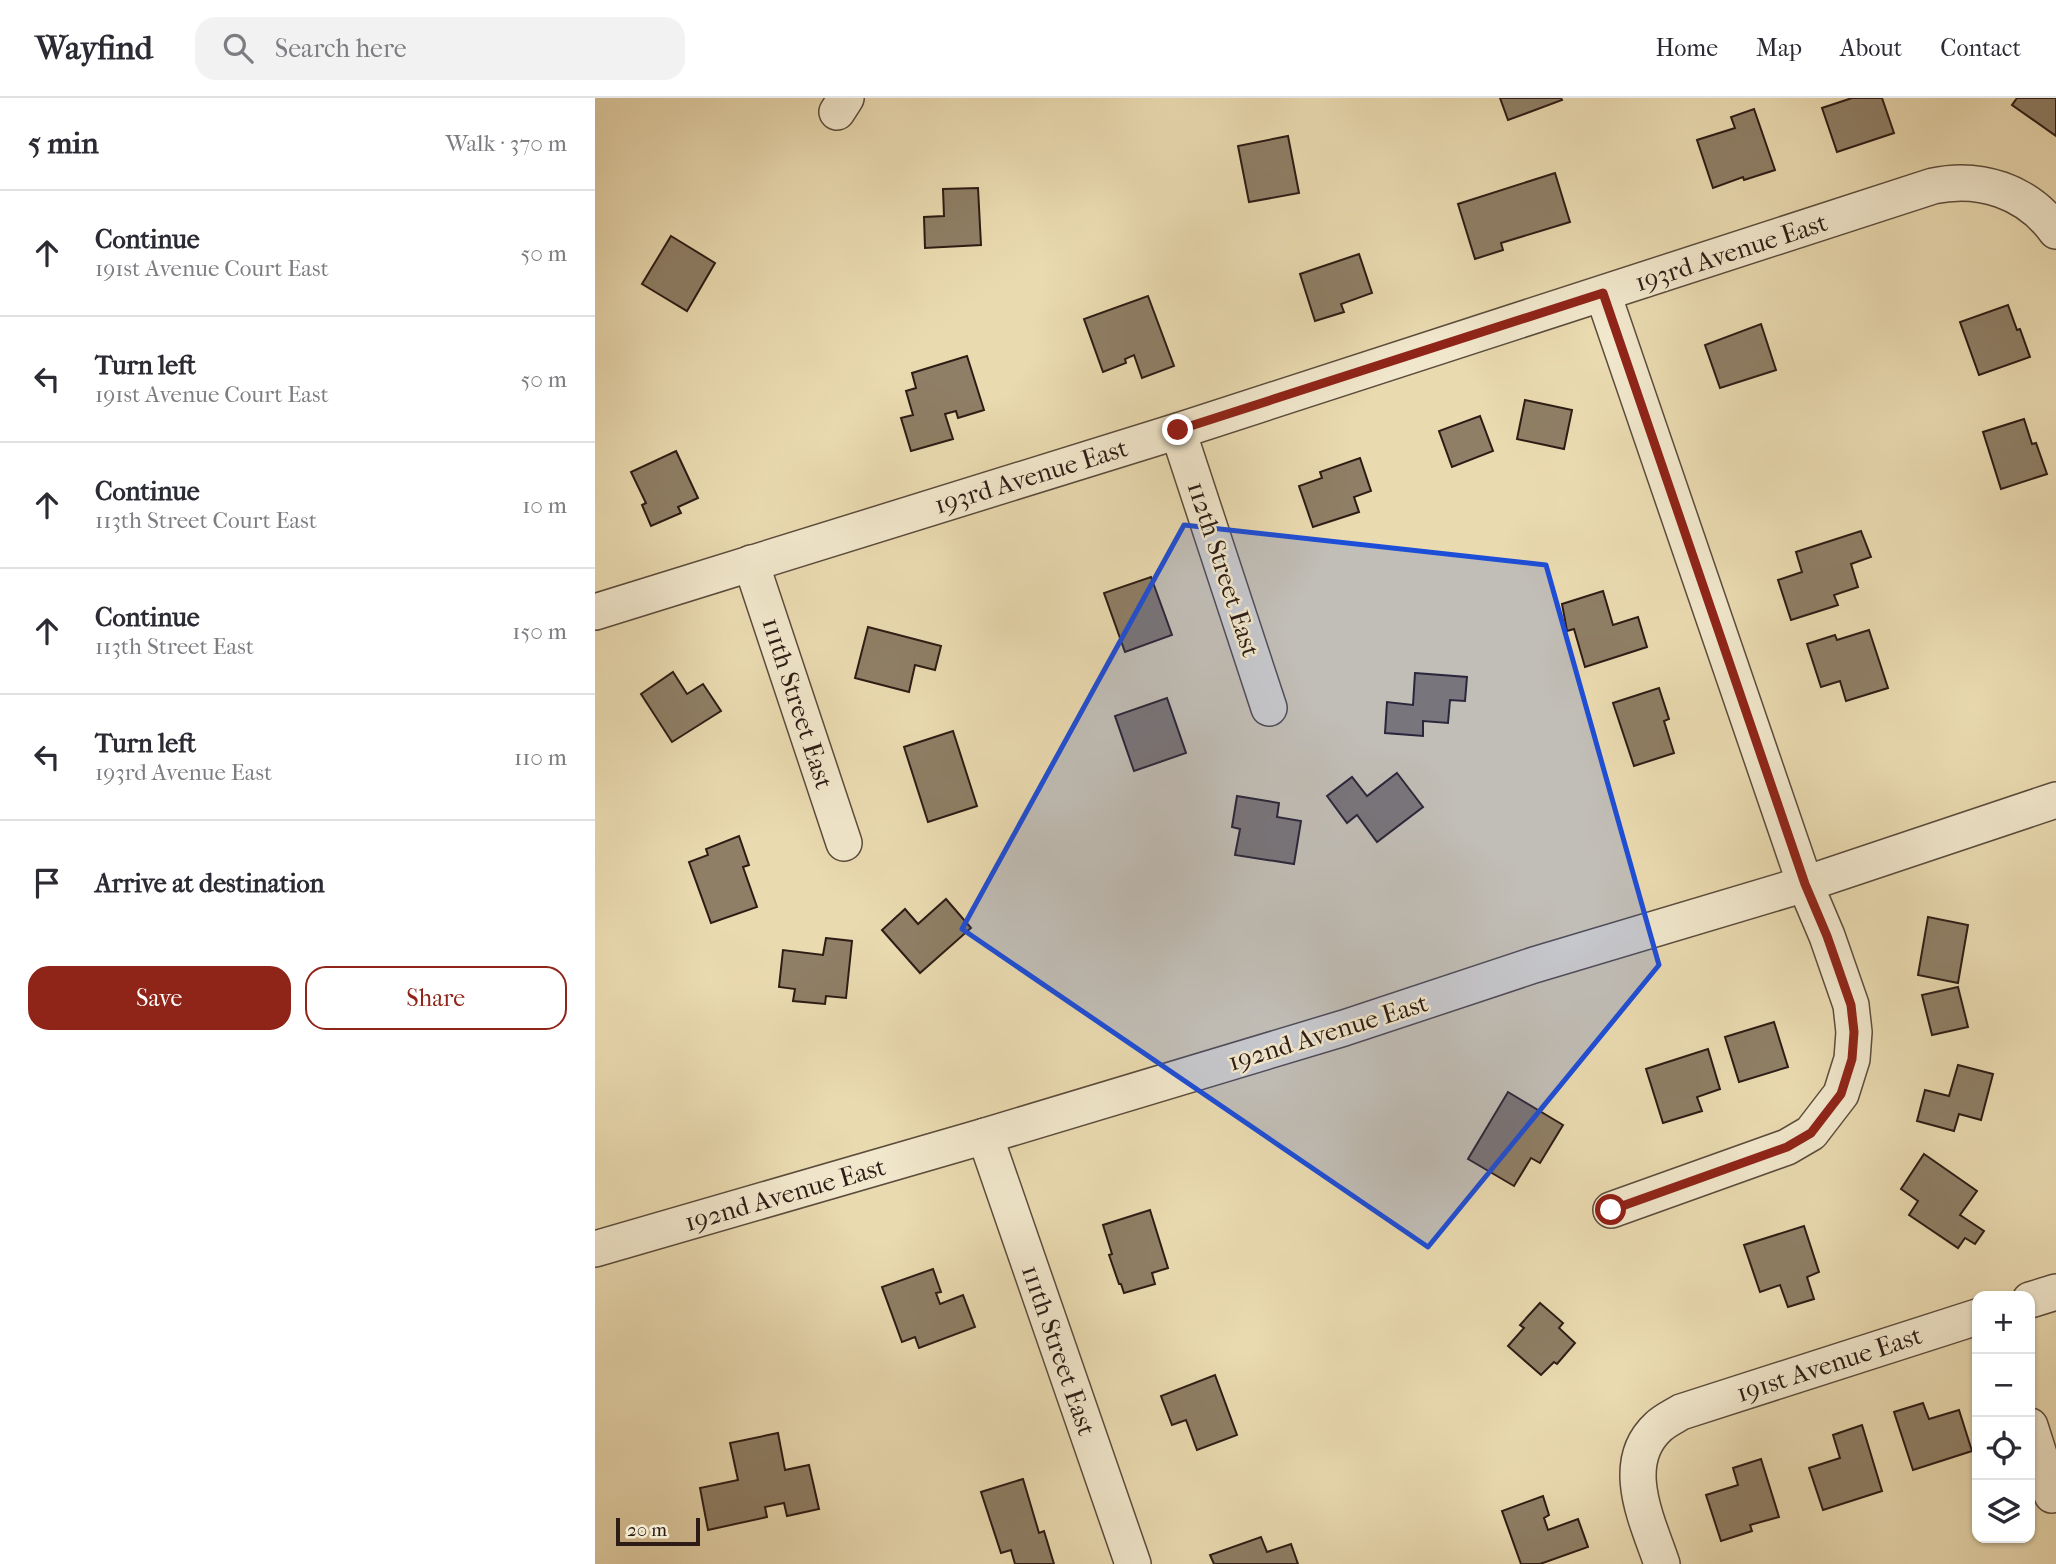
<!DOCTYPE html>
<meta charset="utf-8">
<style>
:root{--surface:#fff;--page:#f2f2f3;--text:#2b2b33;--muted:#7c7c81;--line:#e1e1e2;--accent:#8f2418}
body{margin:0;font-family:"IM FELL French Canon",serif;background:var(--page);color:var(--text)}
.controls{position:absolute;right:21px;bottom:21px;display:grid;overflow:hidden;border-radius:14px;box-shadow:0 2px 5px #0004}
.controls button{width:63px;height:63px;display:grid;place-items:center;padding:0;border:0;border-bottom:2px solid var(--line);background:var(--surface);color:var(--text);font:35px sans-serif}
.scale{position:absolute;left:21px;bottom:18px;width:84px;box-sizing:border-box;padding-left:7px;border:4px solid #2d1c15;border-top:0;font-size:19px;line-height:24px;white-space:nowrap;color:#2d1c15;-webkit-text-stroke:5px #f1e7cc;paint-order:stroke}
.stop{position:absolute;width:21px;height:21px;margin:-16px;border:5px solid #8f2418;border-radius:50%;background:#fff}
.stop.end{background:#8f2418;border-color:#fff;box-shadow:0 2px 7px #0008}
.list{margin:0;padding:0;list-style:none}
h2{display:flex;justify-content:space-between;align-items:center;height:91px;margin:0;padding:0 28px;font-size:30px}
h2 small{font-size:23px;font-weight:400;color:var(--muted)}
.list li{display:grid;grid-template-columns:46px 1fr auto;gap:21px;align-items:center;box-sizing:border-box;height:126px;padding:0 28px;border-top:2px solid var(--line)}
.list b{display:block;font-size:26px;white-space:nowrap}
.list p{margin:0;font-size:23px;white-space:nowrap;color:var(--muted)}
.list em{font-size:23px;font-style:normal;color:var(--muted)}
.actions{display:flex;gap:14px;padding:21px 28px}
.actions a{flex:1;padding:16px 0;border:2px solid var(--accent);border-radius:21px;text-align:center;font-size:24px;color:var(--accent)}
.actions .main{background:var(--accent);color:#fff}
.icon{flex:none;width:38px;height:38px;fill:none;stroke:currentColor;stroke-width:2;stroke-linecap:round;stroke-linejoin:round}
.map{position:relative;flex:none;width:1461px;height:1466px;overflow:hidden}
header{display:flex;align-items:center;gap:42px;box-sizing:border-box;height:98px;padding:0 35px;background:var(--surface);border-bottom:2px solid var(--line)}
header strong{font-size:33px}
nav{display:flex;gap:38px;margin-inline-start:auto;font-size:24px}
.search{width:490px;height:63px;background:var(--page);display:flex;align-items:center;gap:18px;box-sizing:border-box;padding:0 24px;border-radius:21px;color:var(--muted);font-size:26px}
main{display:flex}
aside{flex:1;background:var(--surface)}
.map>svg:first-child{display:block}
</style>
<header>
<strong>Wayfind</strong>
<div class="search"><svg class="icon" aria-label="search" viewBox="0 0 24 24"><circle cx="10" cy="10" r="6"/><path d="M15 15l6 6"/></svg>Search here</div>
<nav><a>Home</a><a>Map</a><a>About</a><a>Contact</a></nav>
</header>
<main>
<aside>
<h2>5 min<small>Walk · 370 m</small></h2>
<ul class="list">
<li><svg class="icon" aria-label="ahead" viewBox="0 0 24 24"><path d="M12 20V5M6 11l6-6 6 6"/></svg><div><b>Continue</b><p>191st Avenue Court East</p></div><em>50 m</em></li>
<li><svg class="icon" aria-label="left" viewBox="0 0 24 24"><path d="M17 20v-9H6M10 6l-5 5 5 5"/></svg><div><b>Turn left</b><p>191st Avenue Court East</p></div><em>50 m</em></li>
<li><svg class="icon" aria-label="ahead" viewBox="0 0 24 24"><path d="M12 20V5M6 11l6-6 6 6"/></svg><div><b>Continue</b><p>113th Street Court East</p></div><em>10 m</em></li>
<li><svg class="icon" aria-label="ahead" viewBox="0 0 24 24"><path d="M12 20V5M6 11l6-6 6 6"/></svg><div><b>Continue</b><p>113th Street East</p></div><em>150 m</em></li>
<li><svg class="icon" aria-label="left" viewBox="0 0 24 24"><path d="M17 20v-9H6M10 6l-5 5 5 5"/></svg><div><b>Turn left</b><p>193rd Avenue East</p></div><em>110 m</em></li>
<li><svg class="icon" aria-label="arrive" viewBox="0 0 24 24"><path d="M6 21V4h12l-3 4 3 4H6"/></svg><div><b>Arrive at destination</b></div></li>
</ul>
<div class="actions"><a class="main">Save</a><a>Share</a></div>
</aside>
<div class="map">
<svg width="1461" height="1466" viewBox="0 0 1461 1466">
<rect width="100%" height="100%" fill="#eadab0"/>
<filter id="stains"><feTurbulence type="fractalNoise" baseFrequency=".00286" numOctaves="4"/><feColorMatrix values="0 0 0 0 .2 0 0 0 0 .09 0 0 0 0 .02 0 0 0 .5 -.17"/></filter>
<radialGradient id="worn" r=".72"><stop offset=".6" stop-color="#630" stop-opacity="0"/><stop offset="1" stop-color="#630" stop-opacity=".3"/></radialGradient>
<!-- building -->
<g fill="#8f7f66" stroke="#2d1c15" stroke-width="2">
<path d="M 905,0 L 966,0 L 967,2 L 913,22 Z"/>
<path d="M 1257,0 L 1287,0 L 1299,35 L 1242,54 L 1227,10 Z"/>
<path d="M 1422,0 L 1461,0 L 1461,38 L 1417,7 Z"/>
<path d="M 1159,11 L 1180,72 L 1149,82 L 1148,79 L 1118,90 L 1102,42 L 1140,30 L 1136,19 Z"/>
<path d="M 693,38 L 704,95 L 654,104 L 643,48 Z"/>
<path d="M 960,75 L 975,124 L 906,145 L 908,152 L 880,161 L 863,106 Z"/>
<path d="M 383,90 L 386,147 L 330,150 L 329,119 L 349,118 L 348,91 Z"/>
<path d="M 76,138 L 120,165 L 92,213 L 47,186 Z"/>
<path d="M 764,156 L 777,195 L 746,206 L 749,214 L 720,223 L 705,176 Z"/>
<path d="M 553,198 L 579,268 L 547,280 L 539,257 L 530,261 L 531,265 L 508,274 L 489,221 Z"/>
<path d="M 1413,207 L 1422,232 L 1425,231 L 1435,259 L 1384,277 L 1365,224 Z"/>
<path d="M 1166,226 L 1181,272 L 1125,290 L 1110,247 Z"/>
<path d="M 372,258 L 389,312 L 363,320 L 361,313 L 350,316 L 358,341 L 316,353 L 306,320 L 318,317 L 311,293 L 321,290 L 317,275 Z"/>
<path d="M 930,302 L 977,312 L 969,351 L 922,341 Z"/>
<path d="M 885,318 L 898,353 L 857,369 L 844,333 Z"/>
<path d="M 1429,321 L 1437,346 L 1441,345 L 1452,376 L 1406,391 L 1388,334 Z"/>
<path d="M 81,353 L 103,400 L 83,409 L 86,415 L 56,428 L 47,407 L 51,405 L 36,374 Z"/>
<path d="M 765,360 L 776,393 L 759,399 L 764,414 L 718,429 L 704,388 L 727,380 L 725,374 Z"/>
<path d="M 1266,433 L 1276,459 L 1256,466 L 1263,489 L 1239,497 L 1243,507 L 1196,522 L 1183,482 L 1207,474 L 1201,454 Z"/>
<path d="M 556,479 L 577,537 L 530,554 L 509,495 Z"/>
<path d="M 1008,493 L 1018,527 L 1043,519 L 1052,549 L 990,569 L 979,531 L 972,533 L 967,506 Z"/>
<path d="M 273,529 L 346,548 L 340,572 L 320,567 L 314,594 L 260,580 Z"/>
<path d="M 1274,532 L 1293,590 L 1251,603 L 1245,583 L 1226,589 L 1212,546 L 1240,537 L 1242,542 Z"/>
<path d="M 78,574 L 92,596 L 108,586 L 126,613 L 77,644 L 46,596 Z"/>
<path d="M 820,575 L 872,579 L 870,603 L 855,602 L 853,625 L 828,623 L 828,638 L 790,635 L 792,604 L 818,607 Z"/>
<path d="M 1064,590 L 1074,621 L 1069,623 L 1079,655 L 1039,668 L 1018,605 Z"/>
<path d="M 572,600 L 591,655 L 539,673 L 520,618 Z"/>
<path d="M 358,633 L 382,708 L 333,724 L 309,649 Z"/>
<path d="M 802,675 L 828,709 L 782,744 L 762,717 L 752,725 L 732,698 L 757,679 L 772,698 Z"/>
<path d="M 642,698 L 684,705 L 682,719 L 706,723 L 699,766 L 640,757 L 645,731 L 637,729 Z"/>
<path d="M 144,738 L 154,767 L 148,769 L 162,809 L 116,825 L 94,764 L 113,757 L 111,751 Z"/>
<path d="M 351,801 L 376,830 L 325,875 L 287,832 L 310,811 L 323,826 Z"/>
<path d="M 1333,819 L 1373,827 L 1363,885 L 1323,877 Z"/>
<path d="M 231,840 L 257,843 L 251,900 L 231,898 L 230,906 L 198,903 L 200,891 L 184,889 L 188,852 L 228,857 Z"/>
<path d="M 1363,889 L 1373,929 L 1337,937 L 1327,897 Z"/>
<path d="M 1179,924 L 1193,969 L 1144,984 L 1130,939 Z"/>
<path d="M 1113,951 L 1125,991 L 1102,999 L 1107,1013 L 1068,1025 L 1051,971 Z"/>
<path d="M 1363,967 L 1398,976 L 1386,1022 L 1364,1016 L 1359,1033 L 1322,1023 L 1330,992 L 1354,998 Z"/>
<path d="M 913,994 L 968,1027 L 945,1065 L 936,1060 L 919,1088 L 873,1061 Z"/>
<path d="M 1329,1056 L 1382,1093 L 1365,1117 L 1389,1133 L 1380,1146 L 1370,1140 L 1363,1150 L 1314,1117 L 1323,1103 L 1306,1091 Z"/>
<path d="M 555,1112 L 573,1170 L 557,1175 L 560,1186 L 529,1195 L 526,1186 L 524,1186 L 514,1157 L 517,1156 L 508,1127 Z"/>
<path d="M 1209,1128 L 1224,1174 L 1212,1179 L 1219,1201 L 1193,1209 L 1185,1187 L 1165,1194 L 1149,1147 Z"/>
<path d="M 338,1171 L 346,1194 L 341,1195 L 345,1206 L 368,1197 L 380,1229 L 324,1250 L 320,1239 L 307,1244 L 287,1189 Z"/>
<path d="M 945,1205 L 968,1225 L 964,1230 L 980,1245 L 962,1266 L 959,1264 L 946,1277 L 913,1248 L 929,1230 L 925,1227 Z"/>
<path d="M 620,1277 L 642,1337 L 602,1352 L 591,1322 L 577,1327 L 566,1298 Z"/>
<path d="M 1328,1305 L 1334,1321 L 1364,1312 L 1377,1353 L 1318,1372 L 1299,1314 Z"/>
<path d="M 1267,1327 L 1287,1393 L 1228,1412 L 1214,1370 L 1245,1360 L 1238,1337 Z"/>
<path d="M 183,1335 L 190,1372 L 214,1367 L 224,1411 L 192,1418 L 189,1405 L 170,1409 L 172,1419 L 113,1432 L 105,1390 L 143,1382 L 135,1345 Z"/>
<path d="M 1166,1361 L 1184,1419 L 1155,1427 L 1157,1433 L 1126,1443 L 1111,1397 L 1143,1387 L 1138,1370 Z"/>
<path d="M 428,1381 L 444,1435 L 449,1433 L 459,1466 L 420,1466 L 416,1452 L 406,1455 L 386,1394 Z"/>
<path d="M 948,1398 L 954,1417 L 949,1420 L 953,1432 L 983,1421 L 993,1449 L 945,1466 L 926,1466 L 907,1413 Z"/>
<path d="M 666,1439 L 672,1454 L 696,1446 L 703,1466 L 619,1466 L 615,1457 Z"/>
</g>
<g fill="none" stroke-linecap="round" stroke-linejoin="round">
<!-- minor casing -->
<g stroke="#5c4c3c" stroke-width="38">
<g id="minor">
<path d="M 242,14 L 251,0"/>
<path d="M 1008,196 L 1210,786 L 1232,838 L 1256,907 L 1259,934 L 1257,961 L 1246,996 L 1216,1035 L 1192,1049 L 1016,1112"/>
<path d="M 583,333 L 674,610"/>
<path d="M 156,465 L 249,745"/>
<path d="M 0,514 L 583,333 L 1338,88 C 1385,78 1432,93 1461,133"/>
<path d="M 390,1038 L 538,1466"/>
<path d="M 0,1151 L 390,1038 L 749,930 L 939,867 L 1210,786 L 1461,702"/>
<path d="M 1435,1202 L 1461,1194"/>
<path d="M 1435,1328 L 1457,1397"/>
<path d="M 1067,1466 C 1053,1424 1023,1366 1063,1329 C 1069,1323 1078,1319 1086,1314 L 1382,1219"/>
</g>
</g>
<!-- minor -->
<use href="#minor" stroke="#f1e7cc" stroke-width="35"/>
</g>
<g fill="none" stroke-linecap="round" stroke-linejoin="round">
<!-- route -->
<path stroke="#8f2418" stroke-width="9" d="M 583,332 L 1008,195 L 1210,786 L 1232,838 L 1256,907 L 1259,934 L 1257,961 L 1246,996 L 1216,1035 L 1192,1049 L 1016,1112"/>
</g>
<!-- marked area -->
<path fill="#1d4ed8" fill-opacity="0.2" stroke="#1d4ed8" stroke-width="5" stroke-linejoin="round" d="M 589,427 L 951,467 L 1064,867 L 833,1149 L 367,831 Z"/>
<g text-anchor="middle" stroke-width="5" stroke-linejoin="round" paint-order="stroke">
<!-- street labels -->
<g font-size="26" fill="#2d1c15" stroke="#f1e7cc">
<text transform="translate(1136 154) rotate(-18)" y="9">193rd Avenue East</text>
<text transform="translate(436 378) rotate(-17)" y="9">193rd Avenue East</text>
<text transform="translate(629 471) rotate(72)" y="9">112th Street East</text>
<text transform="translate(203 605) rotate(72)" y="9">111th Street East</text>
<text transform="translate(733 934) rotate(-17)" y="9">192nd Avenue East</text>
<text transform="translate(190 1096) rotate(-16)" y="9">192nd Avenue East</text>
<text transform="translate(464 1252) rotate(71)" y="9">111th Street East</text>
<text transform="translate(1234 1266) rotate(-18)" y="9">191st Avenue East</text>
</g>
</g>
<rect width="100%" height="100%" filter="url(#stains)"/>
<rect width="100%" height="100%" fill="url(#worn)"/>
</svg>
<div class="controls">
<button>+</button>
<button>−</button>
<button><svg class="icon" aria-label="locate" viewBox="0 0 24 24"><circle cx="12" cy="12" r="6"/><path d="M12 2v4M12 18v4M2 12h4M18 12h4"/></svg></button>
<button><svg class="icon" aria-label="layers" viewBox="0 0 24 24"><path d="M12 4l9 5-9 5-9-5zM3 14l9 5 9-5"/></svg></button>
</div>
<div class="scale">20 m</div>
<div class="stop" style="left:1016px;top:1112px"></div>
<div class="stop end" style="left:583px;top:332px"></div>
</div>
</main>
